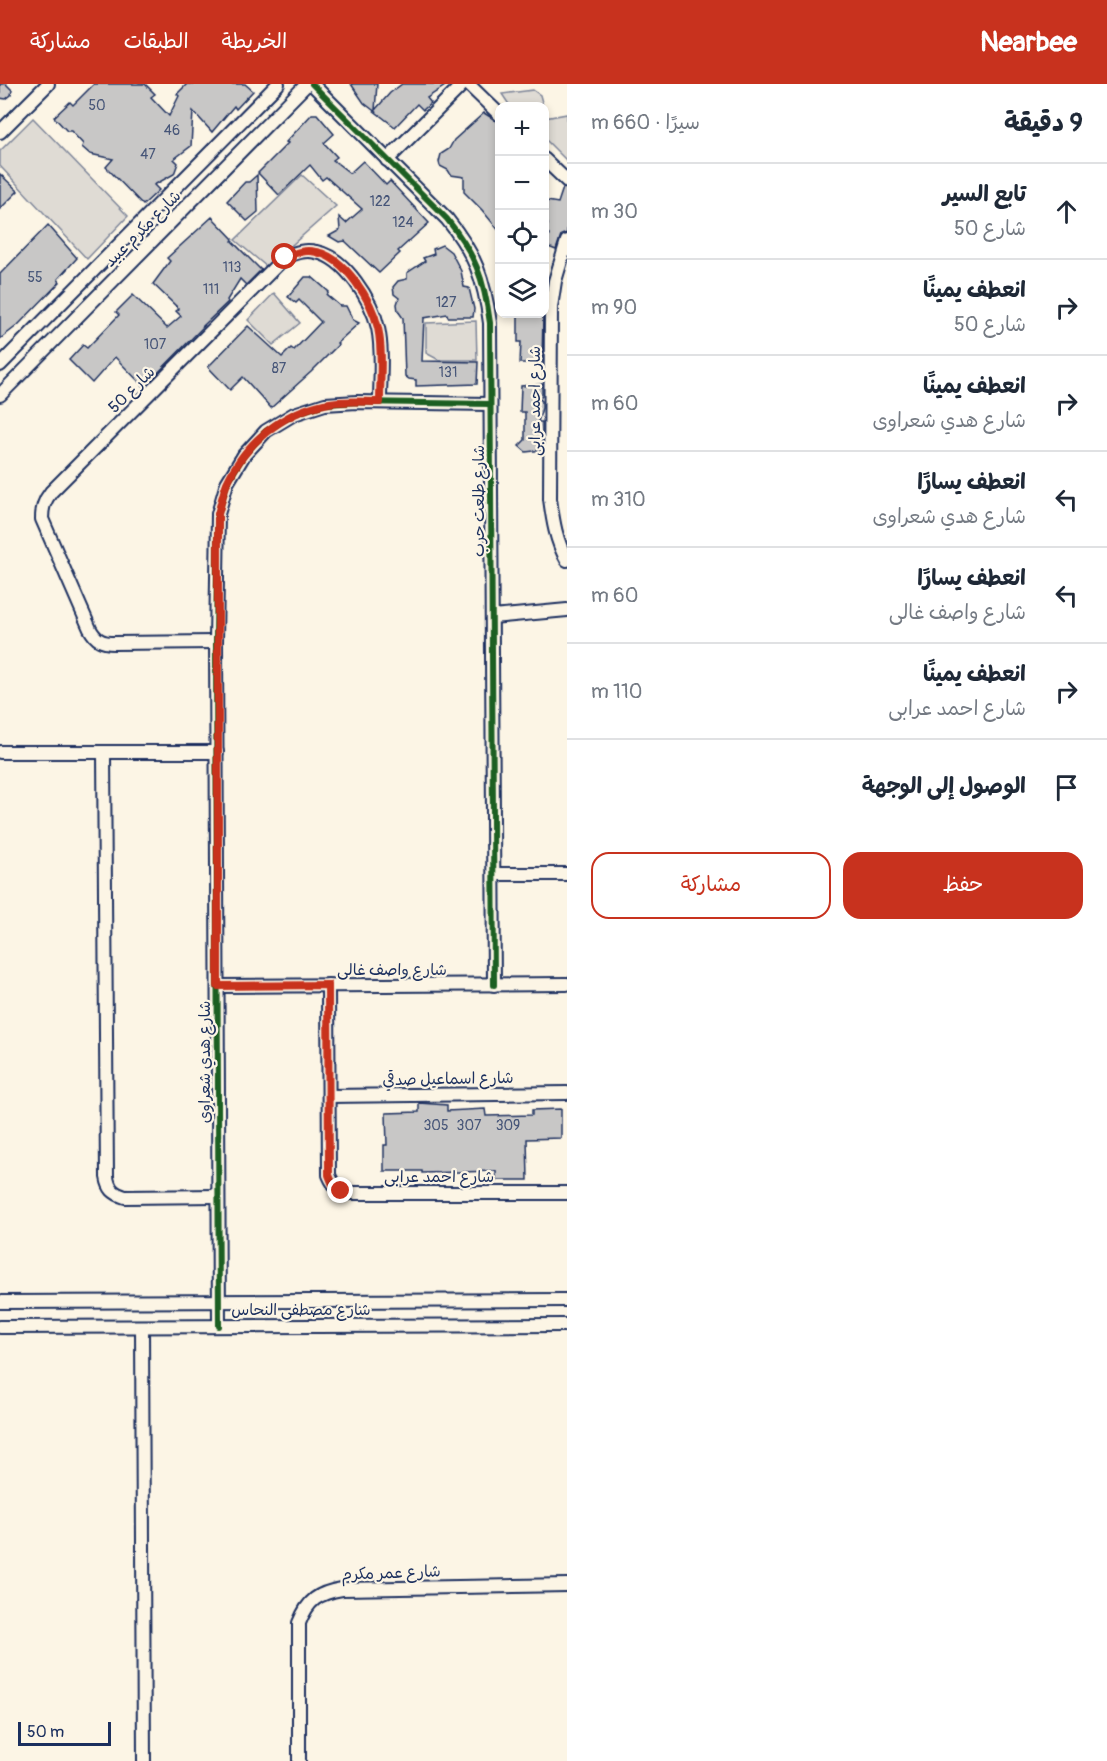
<!DOCTYPE html>
<html lang="ar">
<meta charset="utf-8">
<style>
:root{--surface:#fff;--page:#f2f2f3;--text:#1f2937;--muted:#747a83;--line:#e0e1e3;--accent:#c8321e}
body{margin:0;font-family:Pangolin,"Playpen Sans Arabic",sans-serif;background:var(--page);color:var(--text);direction:rtl}
.controls{position:absolute;right:18px;top:18px;display:grid;overflow:hidden;border-radius:12px;box-shadow:0 3px 9px #0003}
.controls button{width:54px;height:54px;display:grid;place-items:center;padding:0;border:0;border-bottom:2px solid var(--line);background:var(--surface);color:var(--text);font:30px sans-serif}
.scale{position:absolute;left:18px;bottom:15px;width:93px;box-sizing:border-box;padding-left:6px;border:3px solid #1b2f5e;border-top:0;font-size:16px;line-height:21px;white-space:nowrap;color:#1b2f5e;-webkit-text-stroke:4px #fcf5e5;paint-order:stroke}
.stop{position:absolute;width:18px;height:18px;margin:-14px;border:4px solid #c8321e;border-radius:50%;background:#fff}
.stop.end{background:#c8321e;border-color:#fff;box-shadow:0 2px 6px #0008}
.list{margin:0;padding:0;list-style:none}
h2{display:flex;justify-content:space-between;align-items:center;height:78px;margin:0;padding:0 24px;font-size:26px}
h2 small{font-size:20px;font-weight:400;color:var(--muted)}
.list li{display:grid;grid-template-columns:39px 1fr auto;gap:18px;align-items:center;box-sizing:border-box;height:96px;padding:0 24px;border-top:2px solid var(--line)}
.list b{display:block;font-size:22px;white-space:nowrap}
.list p{margin:0;font-size:20px;white-space:nowrap;color:var(--muted)}
.list em{font-size:20px;font-style:normal;color:var(--muted)}
.actions{display:flex;gap:12px;padding:18px 24px}
.actions a{flex:1;padding:14px 0;border:2px solid var(--accent);border-radius:18px;text-align:center;font-size:21px;color:var(--accent)}
.actions .main{background:var(--accent);color:#fff}
.icon{flex:none;width:33px;height:33px;fill:none;stroke:currentColor;stroke-width:2;stroke-linecap:round;stroke-linejoin:round}
.map{position:relative;flex:none;width:567px;height:1677px;overflow:hidden;direction:ltr}
header{display:flex;align-items:center;gap:36px;box-sizing:border-box;height:84px;padding:0 30px;background:var(--accent);color:#fff}
header strong{font-size:28px}
nav{display:flex;gap:33px;margin-inline-start:auto;font-size:21px}
main{display:flex}
aside{flex:1;background:var(--surface)}
.map>svg:first-child{display:block}
</style>
<header>
<strong>Nearbee</strong>
<nav><a>الخريطة</a><a>الطبقات</a><a>مشاركة</a></nav>
</header>
<main>
<aside>
<h2>9 دقيقة<small>سيرًا · 660 m</small></h2>
<ul class="list">
<li><svg class="icon" aria-label="ahead" viewBox="0 0 24 24"><path d="M12 20V5M6 11l6-6 6 6"/></svg><div><b>تابع السير</b><p>شارع 50</p></div><em>30 m</em></li>
<li><svg class="icon" aria-label="right" viewBox="0 0 24 24"><path d="M7 20v-9h11M14 6l5 5-5 5"/></svg><div><b>انعطف يمينًا</b><p>شارع 50</p></div><em>90 m</em></li>
<li><svg class="icon" aria-label="right" viewBox="0 0 24 24"><path d="M7 20v-9h11M14 6l5 5-5 5"/></svg><div><b>انعطف يمينًا</b><p>شارع هدي شعراوى</p></div><em>60 m</em></li>
<li><svg class="icon" aria-label="left" viewBox="0 0 24 24"><path d="M17 20v-9H6M10 6l-5 5 5 5"/></svg><div><b>انعطف يسارًا</b><p>شارع هدي شعراوى</p></div><em>310 m</em></li>
<li><svg class="icon" aria-label="left" viewBox="0 0 24 24"><path d="M17 20v-9H6M10 6l-5 5 5 5"/></svg><div><b>انعطف يسارًا</b><p>شارع واصف غالى</p></div><em>60 m</em></li>
<li><svg class="icon" aria-label="right" viewBox="0 0 24 24"><path d="M7 20v-9h11M14 6l5 5-5 5"/></svg><div><b>انعطف يمينًا</b><p>شارع احمد عرابى</p></div><em>110 m</em></li>
<li><svg class="icon" aria-label="arrive" viewBox="0 0 24 24"><path d="M6 21V4h12l-3 4 3 4H6"/></svg><div><b>الوصول إلى الوجهة</b></div></li>
</ul>
<div class="actions"><a class="main">حفظ</a><a>مشاركة</a></div>
</aside>
<div class="map">
<svg width="567" height="1677" viewBox="0 0 567 1677">
<rect width="100%" height="100%" fill="#fcf5e5"/>
<filter id="ink" filterUnits="userSpaceOnUse"><feTurbulence type="fractalNoise" baseFrequency=".0167" numOctaves="2"/><feDisplacementMap in="SourceGraphic" scale="12" xChannelSelector="R" yChannelSelector="G"/><feConvolveMatrix kernelMatrix="1 2 1 2 8 2 1 2 1" color-interpolation-filters="sRGB"/></filter>
<g filter="url(#ink)">
<!-- green -->
<g fill="#dfdbd4" stroke="#7d8599" stroke-width="1.5">
<path d="M 533,6 L 540,11 L 543,22 L 510,22 L 502,10 Z"/>
<path d="M 567,30 L 567,77 L 544,54 L 545,34 Z"/>
<path d="M 33,34 L 128,132 L 87,175 L 0,82 L 0,67 Z"/>
<path d="M 302,91 L 336,122 L 267,183 L 235,156 Z"/>
<path d="M 274,209 L 300,239 L 273,261 L 248,236 Z"/>
<path d="M 476,237 L 477,276 L 439,276 L 426,269 L 426,239 Z"/>
</g>
<!-- building -->
<g fill="#c8c7c6" stroke="#1b2f5e" stroke-width="1.5">
<path d="M 0,0 L 6,0 L 12,6 L 11,11 L 6,15 L 0,14 Z"/>
<path d="M 94,0 L 145,0 L 155,10 L 151,13 L 169,32 L 179,12 L 177,10 L 187,0 L 245,0 L 253,7 L 236,25 L 234,22 L 212,48 L 193,27 L 191,62 L 174,75 L 178,79 L 174,90 L 154,101 L 159,106 L 143,121 L 106,83 L 113,75 L 90,70 L 82,63 L 83,60 L 71,47 L 67,47 L 54,33 L 70,18 L 73,21 Z"/>
<path d="M 351,0 L 377,0 L 375,26 L 390,9 L 402,0 L 448,0 L 427,14 L 431,19 L 423,26 L 417,20 L 395,43 L 364,19 Z"/>
<path d="M 484,29 L 500,39 L 500,148 L 482,126 L 464,108 L 464,93 L 451,91 L 448,86 L 440,82 L 439,78 L 441,70 L 449,65 L 454,56 Z"/>
<path d="M 312,30 L 317,30 L 334,50 L 324,59 L 337,73 L 333,76 L 350,89 L 363,77 L 386,101 L 390,97 L 429,139 L 398,167 L 400,169 L 379,189 L 345,157 L 339,158 L 329,152 L 340,146 L 339,133 L 346,139 L 362,125 L 326,93 L 322,96 L 310,81 L 279,111 L 258,89 L 288,59 L 286,58 Z"/>
<path d="M 0,90 L 18,107 L 0,125 Z"/>
<path d="M 257,91 L 258,128 L 247,137 L 227,117 L 245,98 L 249,98 Z"/>
<path d="M 563,104 L 567,105 L 567,149 L 561,151 L 556,166 L 546,162 L 549,150 L 545,149 L 548,140 L 544,139 L 544,127 L 547,117 L 558,119 Z"/>
<path d="M 212,133 L 233,155 L 232,157 L 261,186 L 246,201 L 240,195 L 227,216 L 228,218 L 203,242 L 204,242 L 144,303 L 115,273 L 92,299 L 69,276 L 83,261 L 87,264 L 119,231 L 116,228 L 133,211 L 167,244 L 181,232 L 176,227 L 179,225 L 153,200 L 170,177 L 167,174 Z"/>
<path d="M 48,141 L 77,174 L 58,195 L 60,198 L 18,241 L 0,255 L 0,190 Z"/>
<path d="M 442,161 L 451,168 L 461,187 L 464,203 L 469,204 L 474,225 L 473,233 L 448,233 L 447,230 L 424,234 L 422,277 L 478,278 L 477,300 L 416,302 L 416,296 L 409,295 L 405,292 L 403,234 L 398,227 L 397,220 L 399,214 L 394,210 L 393,203 L 398,197 L 407,195 L 407,189 L 425,177 L 423,174 L 434,170 L 433,165 Z"/>
<path d="M 305,193 L 312,193 L 329,208 L 327,211 L 340,222 L 346,222 L 353,236 L 359,239 L 337,259 L 338,261 L 311,288 L 271,324 L 243,293 L 230,306 L 208,283 L 248,242 L 282,273 L 291,264 L 294,266 L 321,238 L 299,216 L 296,219 L 288,213 Z"/>
<path d="M 518,230 L 543,230 L 542,279 L 520,279 L 521,258 L 518,258 Z"/>
<path d="M 542,300 L 542,311 L 540,315 L 542,317 L 542,324 L 538,338 L 542,338 L 542,366 L 526,368 L 519,362 L 525,356 L 525,328 L 520,328 L 521,302 Z"/>
<path d="M 419,1019 L 447,1021 L 447,1027 L 485,1025 L 486,1032 L 532,1031 L 532,1026 L 561,1025 L 561,1054 L 527,1055 L 528,1096 L 496,1096 L 496,1087 L 422,1089 L 422,1087 L 384,1087 L 384,1061 L 387,1061 L 386,1029 L 419,1028 Z"/>
</g>
<g fill="none" stroke-linecap="round" stroke-linejoin="round">
<!-- street casing -->
<g stroke="#1b2f5e" stroke-width="16">
<g id="street">
<path d="M 312,0 L 447,135 C 475,170 484,194 490,239 L 494,901"/>
<path d="M 468,0 L 500,31"/>
<path d="M 0,48 L 48,0"/>
<path d="M 544,75 L 567,97"/>
<path d="M 387,76 L 463,0"/>
<path d="M 567,157 L 555,197 L 551,223 L 550,415 C 553,437 556,457 567,476"/>
<path d="M 0,281 L 278,0"/>
<path d="M 0,311 L 307,0"/>
<path d="M 492,533 L 567,526"/>
<path d="M 216,558 L 114,559 C 102,559 96,556 90,545 L 42,435 C 42,424 44,417 51,408 L 285,173 C 295,169 305,165 316,168 C 345,173 372,217 378,244 C 383,267 380,294 380,318"/>
<path d="M 0,668 L 217,668"/>
<path d="M 104,668 L 107,1093 C 109,1105 113,1109 125,1113 L 218,1112"/>
<path d="M 494,790 L 567,790"/>
<path d="M 328,901 L 329,1091 C 334,1103 339,1107 351,1109 L 567,1109"/>
<path d="M 218,902 L 567,900"/>
<path d="M 329,1012 L 567,1009"/>
<path d="M 0,1218 L 567,1216"/>
<path d="M 219,1242 L 216,558 L 218,430 L 227,399 L 244,371 L 266,347 L 294,330 L 325,320 L 357,318 L 490,320"/>
<path d="M 0,1243 L 567,1241"/>
<path d="M 142,1243 L 144,1677"/>
<path d="M 299,1677 L 299,1539 C 308,1516 318,1509 342,1505 L 567,1501"/>
</g>
</g>
<!-- street -->
<use href="#street" stroke="#fcf5e5" stroke-width="12"/>
<!-- cycleway casing -->
<g stroke="#fcf5e5" stroke-width="10">
<g id="cycleway">
<path d="M 312,0 L 447,135 C 475,170 484,194 490,239 L 494,901"/>
<path d="M 219,1242 L 216,558 L 218,430 L 227,399 L 244,371 L 266,347 L 294,330 L 325,320 L 357,318 L 490,320"/>
</g>
</g>
<!-- cycleway -->
<use href="#cycleway" stroke="#1b5e20" stroke-width="6"/>
</g>
</g>
<g fill="none" stroke-linecap="round" stroke-linejoin="round" filter="url(#ink)">
<!-- route -->
<path stroke="#c8321e" stroke-width="8" d="M 285,173 C 295,169 305,165 316,168 C 345,173 372,217 378,244 C 383,267 380,294 380,318 C 362,318 342,316 324,320 C 282,329 245,359 227,399 C 223,409 221,420 218,430 L 218,902 L 328,901 L 329,1091 L 333,1101 L 341,1107"/>
</g>
<g text-anchor="middle" stroke-width="4.5" stroke-linejoin="round" paint-order="stroke">
<!-- number labels -->
<g font-size="14" fill="#465578">
<text x="97" y="26">50</text>
<text x="172" y="51">46</text>
<text x="148" y="75">47</text>
<text x="380" y="122">122</text>
<text x="403" y="143">124</text>
<text x="232" y="188">113</text>
<text x="35" y="198">55</text>
<text x="211" y="210">111</text>
<text x="446" y="223">127</text>
<text x="155" y="265">107</text>
<text x="279" y="289">87</text>
<text x="448" y="293">131</text>
<text x="436" y="1046">305</text>
<text x="469" y="1046">307</text>
<text x="508" y="1046">309</text>
</g>
<!-- street labels -->
<g font-size="16" fill="#1b2f5e" stroke="#fcf5e5">
<text transform="translate(142 144) rotate(-45)" y="6">شارع مكرم عبيد</text>
<text transform="translate(131 305) rotate(-45)" y="6">شارع 50</text>
<text transform="translate(534 317) rotate(-90)" y="6">شارع احمد عرابى</text>
<text transform="translate(478 417) rotate(-90)" y="6">شارع طلعت حرب</text>
<text x="392" y="891">شارع واصف غالى</text>
<text transform="translate(204 978) rotate(-90)" y="6">شارع هدي شعراوى</text>
<text transform="translate(448 994) rotate(-1)" y="6">شارع اسماعيل صدقي</text>
<text x="439" y="1098">شارع احمد عرابى</text>
<text x="301" y="1231">شارع مصطفى النحاس</text>
<text transform="translate(391 1488) rotate(-2)" y="6">شارع عمر مكرم</text>
</g>
</g>
</svg>
<div class="controls">
<button>+</button>
<button>−</button>
<button><svg class="icon" aria-label="locate" viewBox="0 0 24 24"><circle cx="12" cy="12" r="6"/><path d="M12 2v4M12 18v4M2 12h4M18 12h4"/></svg></button>
<button><svg class="icon" aria-label="layers" viewBox="0 0 24 24"><path d="M12 4l9 5-9 5-9-5zM3 14l9 5 9-5"/></svg></button>
</div>
<div class="scale">50 m</div>
<div class="stop" style="left:285px;top:173px"></div>
<div class="stop end" style="left:341px;top:1107px"></div>
</div>
</main>
